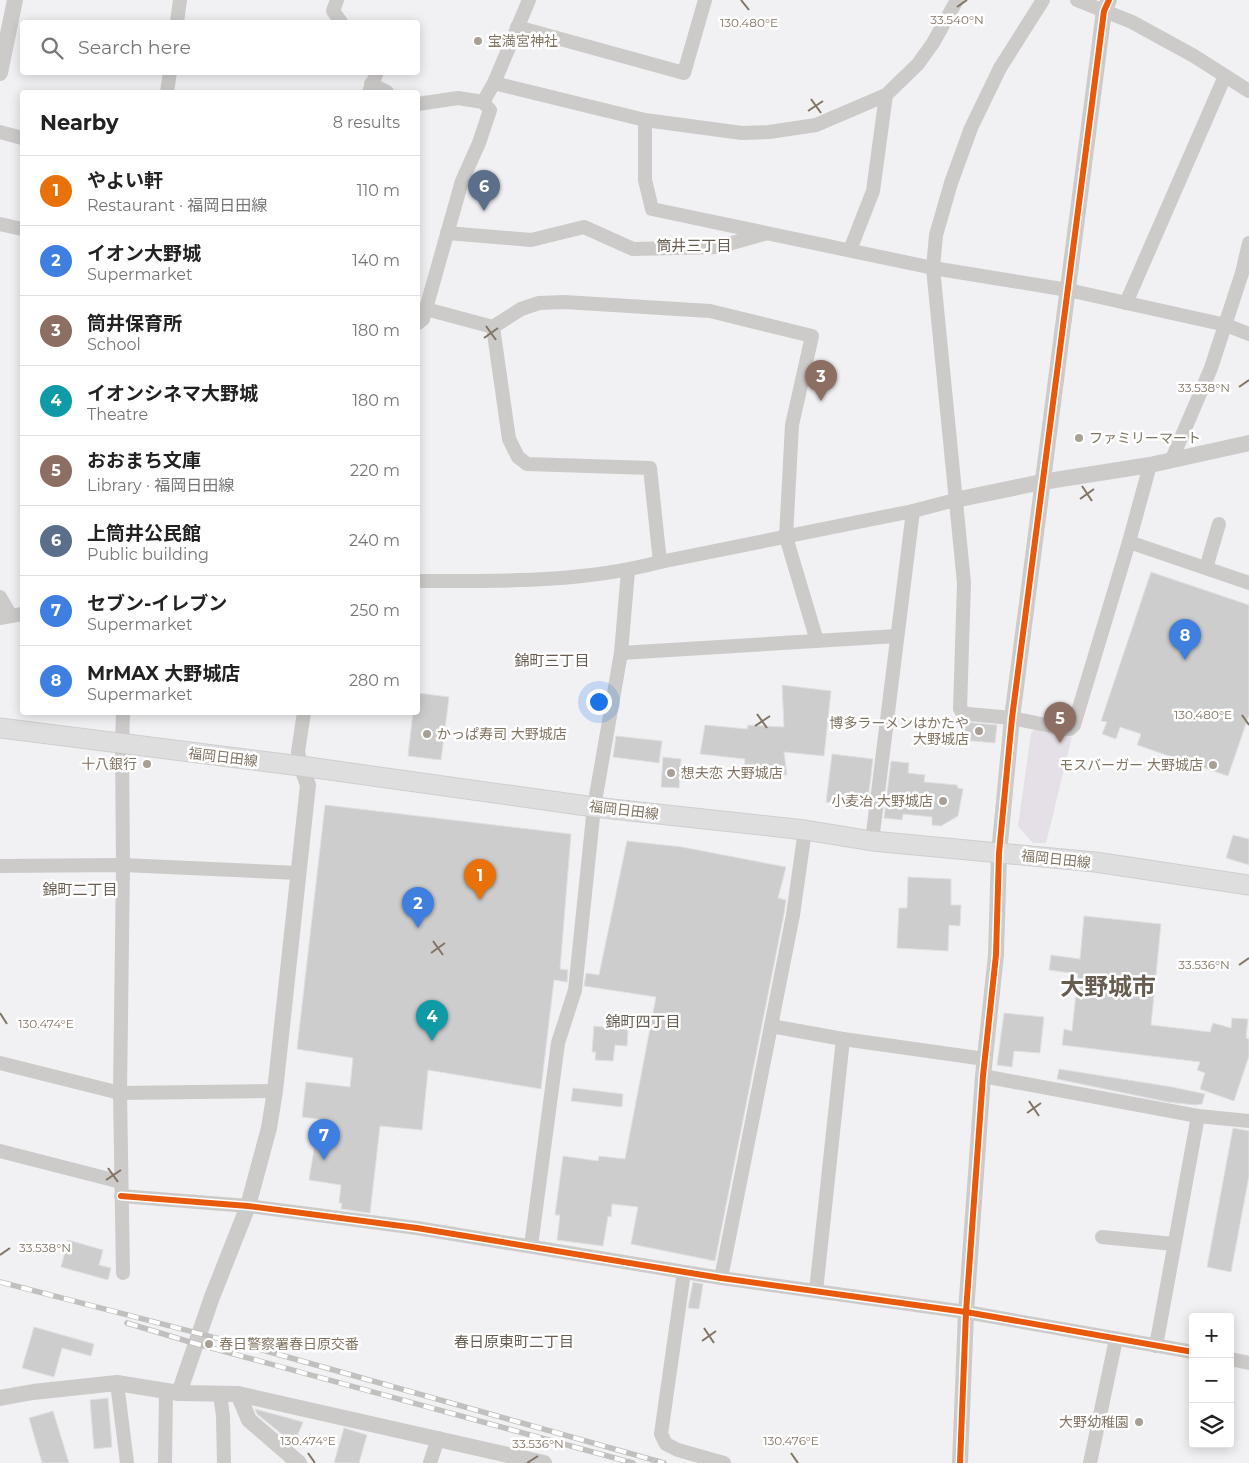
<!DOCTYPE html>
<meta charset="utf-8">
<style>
:root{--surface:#fff;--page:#f6f6f6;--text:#222;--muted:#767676;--line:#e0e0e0;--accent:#1a73e8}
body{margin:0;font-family:Montserrat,"Noto Sans JP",sans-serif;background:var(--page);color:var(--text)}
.controls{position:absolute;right:15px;bottom:15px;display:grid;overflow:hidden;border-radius:5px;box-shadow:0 2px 12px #0003}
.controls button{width:45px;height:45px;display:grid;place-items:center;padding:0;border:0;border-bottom:1px solid var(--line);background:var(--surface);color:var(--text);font:25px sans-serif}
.you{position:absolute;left:598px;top:701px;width:18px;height:18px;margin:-12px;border:4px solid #fff;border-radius:50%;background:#1a73e8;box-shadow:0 0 0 8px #1a73e833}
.badge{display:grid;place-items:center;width:32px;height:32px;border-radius:50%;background:var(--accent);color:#fff;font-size:16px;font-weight:700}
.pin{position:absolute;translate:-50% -41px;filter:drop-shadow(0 1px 2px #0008)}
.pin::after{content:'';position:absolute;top:26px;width:18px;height:15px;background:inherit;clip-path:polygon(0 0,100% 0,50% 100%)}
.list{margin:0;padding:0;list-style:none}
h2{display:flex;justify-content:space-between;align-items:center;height:65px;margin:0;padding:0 20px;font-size:21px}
h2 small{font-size:16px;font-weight:400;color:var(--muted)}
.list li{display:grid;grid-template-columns:32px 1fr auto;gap:15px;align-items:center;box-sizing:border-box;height:70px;padding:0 20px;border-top:1px solid var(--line)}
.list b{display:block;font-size:19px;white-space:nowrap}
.list p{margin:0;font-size:16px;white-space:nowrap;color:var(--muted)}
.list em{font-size:16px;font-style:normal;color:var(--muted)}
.icon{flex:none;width:28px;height:28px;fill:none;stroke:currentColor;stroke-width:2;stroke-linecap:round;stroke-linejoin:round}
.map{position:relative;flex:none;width:1249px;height:1463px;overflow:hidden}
.search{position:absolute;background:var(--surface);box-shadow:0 2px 12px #0003;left:20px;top:20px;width:400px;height:55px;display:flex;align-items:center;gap:12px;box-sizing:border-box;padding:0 18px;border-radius:5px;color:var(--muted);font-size:19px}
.panel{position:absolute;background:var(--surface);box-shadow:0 2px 12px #0003;left:20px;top:90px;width:400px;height:625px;border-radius:5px}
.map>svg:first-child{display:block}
</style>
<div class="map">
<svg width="1249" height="1463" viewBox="0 0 1249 1463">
<rect width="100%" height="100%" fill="#f1f0f3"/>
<!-- green -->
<path fill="#e5e0e7" d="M 1036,728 L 1072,737 L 1046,843 L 1033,843 L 1018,826 L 1031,733 Z"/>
<!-- building -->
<g fill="#cecdcd" stroke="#e0e0e2">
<path d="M 1151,572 L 1249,605 L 1249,715 L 1228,776 L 1137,745 L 1141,734 L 1120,727 L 1116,739 L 1102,734 L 1107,722 L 1101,721 Z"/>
<path d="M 782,685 L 831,691 L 824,756 L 784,752 L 787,775 L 744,771 L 745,759 L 700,754 L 705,725 L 747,729 L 748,725 L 784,727 Z"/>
<path d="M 418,693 L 449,697 L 441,760 L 408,756 L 413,712 L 418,712 Z"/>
<path d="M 964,722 L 997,725 L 995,743 L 962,740 Z"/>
<path d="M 616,736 L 662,741 L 659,763 L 613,757 Z"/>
<path d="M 832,754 L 873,759 L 867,808 L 826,802 Z"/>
<path d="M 663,757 L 681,759 L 679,788 L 661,787 Z"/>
<path d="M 891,761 L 909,763 L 908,773 L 925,775 L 924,782 L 957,785 L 958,788 L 963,789 L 958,816 L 941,826 L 932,825 L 932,817 L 903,814 L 902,820 L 884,818 Z"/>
<path d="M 325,805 L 571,834 L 560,969 L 568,970 L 567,982 L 554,980 L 541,1089 L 428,1070 L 422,1130 L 380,1126 L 370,1213 L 341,1209 L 342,1203 L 339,1203 L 341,1185 L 309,1180 L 319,1119 L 302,1117 L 306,1082 L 350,1087 L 353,1058 L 297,1049 Z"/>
<path d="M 1233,835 L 1249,839 L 1249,865 L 1226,858 Z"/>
<path d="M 627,841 L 682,847 L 786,867 L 778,898 L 786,900 L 784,914 L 715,1261 L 631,1244 L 638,1207 L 612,1204 L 611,1217 L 608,1216 L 603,1246 L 557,1240 L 560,1215 L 555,1215 L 563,1156 L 598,1161 L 599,1156 L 625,1159 L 656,997 L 584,986 L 586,973 L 599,975 Z"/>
<path d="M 908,877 L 951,879 L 951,905 L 961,905 L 960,926 L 949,925 L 948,951 L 897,948 L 899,908 L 907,908 Z"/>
<path d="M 1084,916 L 1161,924 L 1151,1025 L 1210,1032 L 1213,1023 L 1231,1028 L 1232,1018 L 1248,1019 L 1246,1038 L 1249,1039 L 1249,1056 L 1234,1101 L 1200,1089 L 1205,1073 L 1197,1070 L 1200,1062 L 1062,1045 L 1064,1029 L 1072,1031 L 1078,974 L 1049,970 L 1051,955 L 1080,959 Z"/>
<path d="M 1004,1013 L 1044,1017 L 1040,1053 L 1014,1051 L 1012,1067 L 997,1065 Z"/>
<path d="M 594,1026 L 628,1030 L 627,1046 L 615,1045 L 613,1061 L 595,1060 L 596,1052 L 592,1052 Z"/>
<path d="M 1059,1069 L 1172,1087 L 1205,1094 L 1202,1104 L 1195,1105 L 1168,1102 L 1057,1079 Z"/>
<path d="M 573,1088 L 623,1094 L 622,1107 L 571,1101 Z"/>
<path d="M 1233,1128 L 1249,1131 L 1249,1176 L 1231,1272 L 1207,1267 Z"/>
<path d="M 68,1240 L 103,1250 L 99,1265 L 111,1268 L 108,1280 L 61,1267 Z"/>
<path d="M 693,1282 L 703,1284 L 699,1309 L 688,1308 Z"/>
<path d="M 34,1327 L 94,1344 L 91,1356 L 62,1348 L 54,1377 L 22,1368 Z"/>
<path d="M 108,1398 L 112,1447 L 94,1449 L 90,1400 Z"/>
<path d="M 255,1409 L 303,1422 L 294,1444 L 257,1414 Z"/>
<path d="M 53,1411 L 69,1463 L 42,1463 L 29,1418 Z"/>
<path d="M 344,1428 L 367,1435 L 359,1463 L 334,1463 Z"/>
</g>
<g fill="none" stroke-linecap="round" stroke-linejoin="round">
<!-- secondary casing -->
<g stroke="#cfcece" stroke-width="21">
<path id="secondary" d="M 0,728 L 301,766 L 594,807 L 805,830 L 872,841 L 1095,862 L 1249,885"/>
</g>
<!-- minor -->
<g stroke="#cccbc9" stroke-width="14">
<path d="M 337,0 L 333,11 L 341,22"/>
<path d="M 1043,0 L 1000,68 L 971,128 L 951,183 L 936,235 L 933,268 L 964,583 L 960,709 L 962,712 L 968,714 L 1012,718 L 1066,729 L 1070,729 L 1074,725 L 1129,542 L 1150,465"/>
<path d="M 1077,0 L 1132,22 L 1194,56 L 1249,91"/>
<path d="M 177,22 L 180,0"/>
<path d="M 517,27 L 684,73 L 705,0"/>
<path d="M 494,83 L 645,120 L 742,133 L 769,132 L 816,125 L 886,95 L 918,64 L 933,43 L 957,0"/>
<path d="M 371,84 L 387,92"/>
<path d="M 167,92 L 170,72"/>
<path d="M 369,92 L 377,72"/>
<path d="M 483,102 L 494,83 L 529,0"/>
<path d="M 418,104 L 458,98 L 483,102 L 490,110 L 479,143 L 462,181 L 423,319 L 418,323"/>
<path d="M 645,120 L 645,180 L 652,209 L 933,268 L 1068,290 L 1226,325 L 1249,334"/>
<path d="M 0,132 L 22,138"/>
<path d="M 0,224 L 22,229"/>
<path d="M 447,233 L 531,240 L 584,227 L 633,249 L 718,247 L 764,234"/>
<path d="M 850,250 L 873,191 L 886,95"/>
<path d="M 1126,303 L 1225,76"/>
<path d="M 426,309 L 493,327 L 521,309 L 539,303 L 564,302 L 710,311 L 812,336 L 792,425 L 786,537 L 817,641"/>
<path d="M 493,327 L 509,439 L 518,457 L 527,464 L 650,468 L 660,562"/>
<path d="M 1172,459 L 1211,368 L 1242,273 L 1249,243"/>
<path d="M 1129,542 L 1249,583"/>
<path d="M 1206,568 L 1219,524"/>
<path d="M 418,581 C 498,581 581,583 660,562 L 913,511 L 955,500"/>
<path d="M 0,597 L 11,616"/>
<path d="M 0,618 L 22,614"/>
<path d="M 621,653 L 897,636"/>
<path d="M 301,766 L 298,752 L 304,712"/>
<path d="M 872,841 L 913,511"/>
<path d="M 0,866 L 123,865 L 298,873"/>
<path d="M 771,1026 L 843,1039 L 985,1059"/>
<path d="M 0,1063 L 120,1093 L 275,1091"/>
<path d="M 983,1076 L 1198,1116 L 1249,1121"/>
<path d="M 0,1151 L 121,1182"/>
<path d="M 121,1196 L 248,1206 L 417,1228 L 721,1278 L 966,1312 L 1193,1352"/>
<path d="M 1102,1237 L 1174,1244"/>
<path d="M 531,1246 L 558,1043 L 575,990 L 594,807 L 621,653 L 628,571"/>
<path d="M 684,1272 L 661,1434 L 666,1444 L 678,1450 L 724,1463"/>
<path d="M 123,1273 L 120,1093 L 123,865 L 122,745 L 123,712"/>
<path d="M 721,1278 L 793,915 L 805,830"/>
<path d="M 816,1291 L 843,1039"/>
<path d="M 1156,1346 L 1198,1116"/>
<path d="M 1230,1359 L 1249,1363"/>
<path d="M 117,1383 L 127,1463"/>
<path d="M 220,1394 L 223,1416 L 224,1463"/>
<path d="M 165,1463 L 166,1390"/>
<path d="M 430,1463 L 438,1438"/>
<path d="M 1090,1463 L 1116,1339"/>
</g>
<!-- tertiary -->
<g stroke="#cccbc9" stroke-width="16">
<path d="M 0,73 L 15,0"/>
<path d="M 955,500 L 1042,482 L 1150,465 L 1249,443"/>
<path d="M 179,1393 L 212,1297 L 248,1206 L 269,1128 L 275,1091 L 308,785 L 301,766"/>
<path d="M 238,1394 L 249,1420 L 299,1463"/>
<path d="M 0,1398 L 33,1392 L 117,1383 L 179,1393 L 238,1394 L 544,1463"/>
<path d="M 960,1463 L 966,1312 L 983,1076 L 996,955 L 999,853 L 1012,718 L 1104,11 L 1109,0"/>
</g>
<!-- secondary -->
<use href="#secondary" stroke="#dfdede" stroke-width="19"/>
<!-- rail casing -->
<g stroke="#c1c0be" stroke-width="5.5">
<g id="rail">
<path d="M 0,1282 L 259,1349 L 664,1463"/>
<path d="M 127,1323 L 190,1342 L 633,1463"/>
</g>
</g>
<!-- rail -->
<use href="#rail" stroke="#fff" stroke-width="4" stroke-dasharray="11" stroke-linecap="butt"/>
<!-- cycleway casing -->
<g stroke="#fff" stroke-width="9">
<g id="cycleway">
<path d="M 121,1196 L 248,1206 L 417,1228 L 721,1278 L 966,1312 L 1193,1352"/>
<path d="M 960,1463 L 966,1312 L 983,1076 L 996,955 L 999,853 L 1012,718 L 1104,11 L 1109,0"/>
</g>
</g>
<!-- cycleway -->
<use href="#cycleway" stroke="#e8590c" stroke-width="6"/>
</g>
<!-- ticks -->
<path fill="none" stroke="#817462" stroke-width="2" d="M 741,0 L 749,10M 957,7 L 967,0M 811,99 L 821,113M 808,111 L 823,101M 486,326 L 496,340M 484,338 L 498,328M 1239,387 L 1249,380M 1082,486 L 1092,501M 1080,499 L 1094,489M 757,714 L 767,728M 1242,715 L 1249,725M 755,726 L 770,716M 433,941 L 443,955M 431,953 L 445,943M 1239,965 L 1249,958M 0,1013 L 7,1024M 1029,1101 L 1039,1116M 1027,1113 L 1041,1103M 108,1168 L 118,1182M 106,1180 L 121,1170M 0,1255 L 10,1248M 704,1328 L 714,1343M 702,1341 L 716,1331M 308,1453 L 315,1463M 791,1453 L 798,1463M 527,1463 L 538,1456"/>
<!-- markers -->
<g fill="#a89f95" stroke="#fff" stroke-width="2">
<circle cx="478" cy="41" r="5"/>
<circle cx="1079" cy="438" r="5"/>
<circle cx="979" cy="731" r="5"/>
<circle cx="427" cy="734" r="5"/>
<circle cx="147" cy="764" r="5"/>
<circle cx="1213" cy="765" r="5"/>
<circle cx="671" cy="773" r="5"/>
<circle cx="943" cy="801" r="5"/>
<circle cx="209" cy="1344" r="5"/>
<circle cx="1139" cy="1422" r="5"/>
</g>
<g text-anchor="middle" stroke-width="5" stroke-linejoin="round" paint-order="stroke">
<!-- poi labels -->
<g font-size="14" fill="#817462" stroke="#fff" text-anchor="start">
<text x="488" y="46">宝満宮神社</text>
<text x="1089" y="443">ファミリーマート</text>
<text x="969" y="728" text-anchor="end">博多ラーメンはかたや<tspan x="969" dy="16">大野城店</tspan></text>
<text x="437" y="739">かっぱ寿司 大野城店</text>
<text x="137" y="769" text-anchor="end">十八銀行</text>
<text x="1203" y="770" text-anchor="end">モスバーガー 大野城店</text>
<text x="681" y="778">想夫恋 大野城店</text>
<text x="933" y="806" text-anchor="end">小麦冶 大野城店</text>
<text x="219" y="1349">春日警察署春日原交番</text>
<text x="1129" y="1427" text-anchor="end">大野幼稚園</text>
</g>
<!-- street labels -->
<g font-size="14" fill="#817462" stroke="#fff">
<text transform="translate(223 757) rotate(7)" y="5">福岡日田線</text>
<text transform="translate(624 810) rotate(7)" y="5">福岡日田線</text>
<text transform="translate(1056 859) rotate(6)" y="5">福岡日田線</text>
</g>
<!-- neighbourhood labels -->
<g font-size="15" fill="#665d50" stroke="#fff">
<text x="694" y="251">筒井三丁目</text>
<text x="552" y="666">錦町三丁目</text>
<text x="80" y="895">錦町二丁目</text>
<text x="643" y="1027">錦町四丁目</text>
<text x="514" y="1347">春日原東町二丁目</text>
</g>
<!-- town labels -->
<g font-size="24" font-weight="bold" fill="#665d50" stroke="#fff">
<text x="1108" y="995">大野城市</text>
</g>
</g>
<g font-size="12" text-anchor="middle" fill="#817462" stroke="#fff" stroke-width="5" stroke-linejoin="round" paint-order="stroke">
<text x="957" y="24">33.540°N</text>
<text x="749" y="27">130.480°E</text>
<text x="1204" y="392">33.538°N</text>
<text x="1203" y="719">130.480°E</text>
<text x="1204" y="969">33.536°N</text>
<text x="46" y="1028">130.474°E</text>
<text x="45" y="1252">33.538°N</text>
<text x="308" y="1445">130.474°E</text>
<text x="791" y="1445">130.476°E</text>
<text x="538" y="1448">33.536°N</text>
</g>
</svg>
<div class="controls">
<button>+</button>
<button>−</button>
<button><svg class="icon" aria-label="layers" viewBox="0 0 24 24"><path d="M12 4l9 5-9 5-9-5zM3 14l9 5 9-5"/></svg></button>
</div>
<div class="you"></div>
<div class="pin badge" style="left:480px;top:900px;background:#e8710a">1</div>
<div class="pin badge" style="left:418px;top:928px;background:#3f7fe0">2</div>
<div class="pin badge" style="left:821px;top:401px;background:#8d6e63">3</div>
<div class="pin badge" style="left:432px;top:1041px;background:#0f9aa8">4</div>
<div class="pin badge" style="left:1060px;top:743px;background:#8d6e63">5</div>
<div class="pin badge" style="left:484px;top:211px;background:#5c6f8a">6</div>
<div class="pin badge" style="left:324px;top:1160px;background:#3f7fe0">7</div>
<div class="pin badge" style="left:1185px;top:660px;background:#3f7fe0">8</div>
<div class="search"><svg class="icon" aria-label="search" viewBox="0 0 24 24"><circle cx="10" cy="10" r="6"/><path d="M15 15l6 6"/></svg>Search here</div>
<section class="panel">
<h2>Nearby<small>8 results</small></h2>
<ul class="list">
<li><span class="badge" style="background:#e8710a">1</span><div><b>やよい軒</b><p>Restaurant · 福岡日田線</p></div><em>110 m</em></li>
<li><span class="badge" style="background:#3f7fe0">2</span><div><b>イオン大野城</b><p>Supermarket</p></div><em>140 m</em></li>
<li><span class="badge" style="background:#8d6e63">3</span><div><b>筒井保育所</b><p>School</p></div><em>180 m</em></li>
<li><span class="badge" style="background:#0f9aa8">4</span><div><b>イオンシネマ大野城</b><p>Theatre</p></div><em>180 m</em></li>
<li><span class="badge" style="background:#8d6e63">5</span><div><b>おおまち文庫</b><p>Library · 福岡日田線</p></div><em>220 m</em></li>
<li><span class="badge" style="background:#5c6f8a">6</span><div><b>上筒井公民館</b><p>Public building</p></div><em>240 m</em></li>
<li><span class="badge" style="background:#3f7fe0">7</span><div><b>セブン-イレブン</b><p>Supermarket</p></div><em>250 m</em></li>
<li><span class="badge" style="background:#3f7fe0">8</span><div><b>MrMAX 大野城店</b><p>Supermarket</p></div><em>280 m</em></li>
</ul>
</section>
</div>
